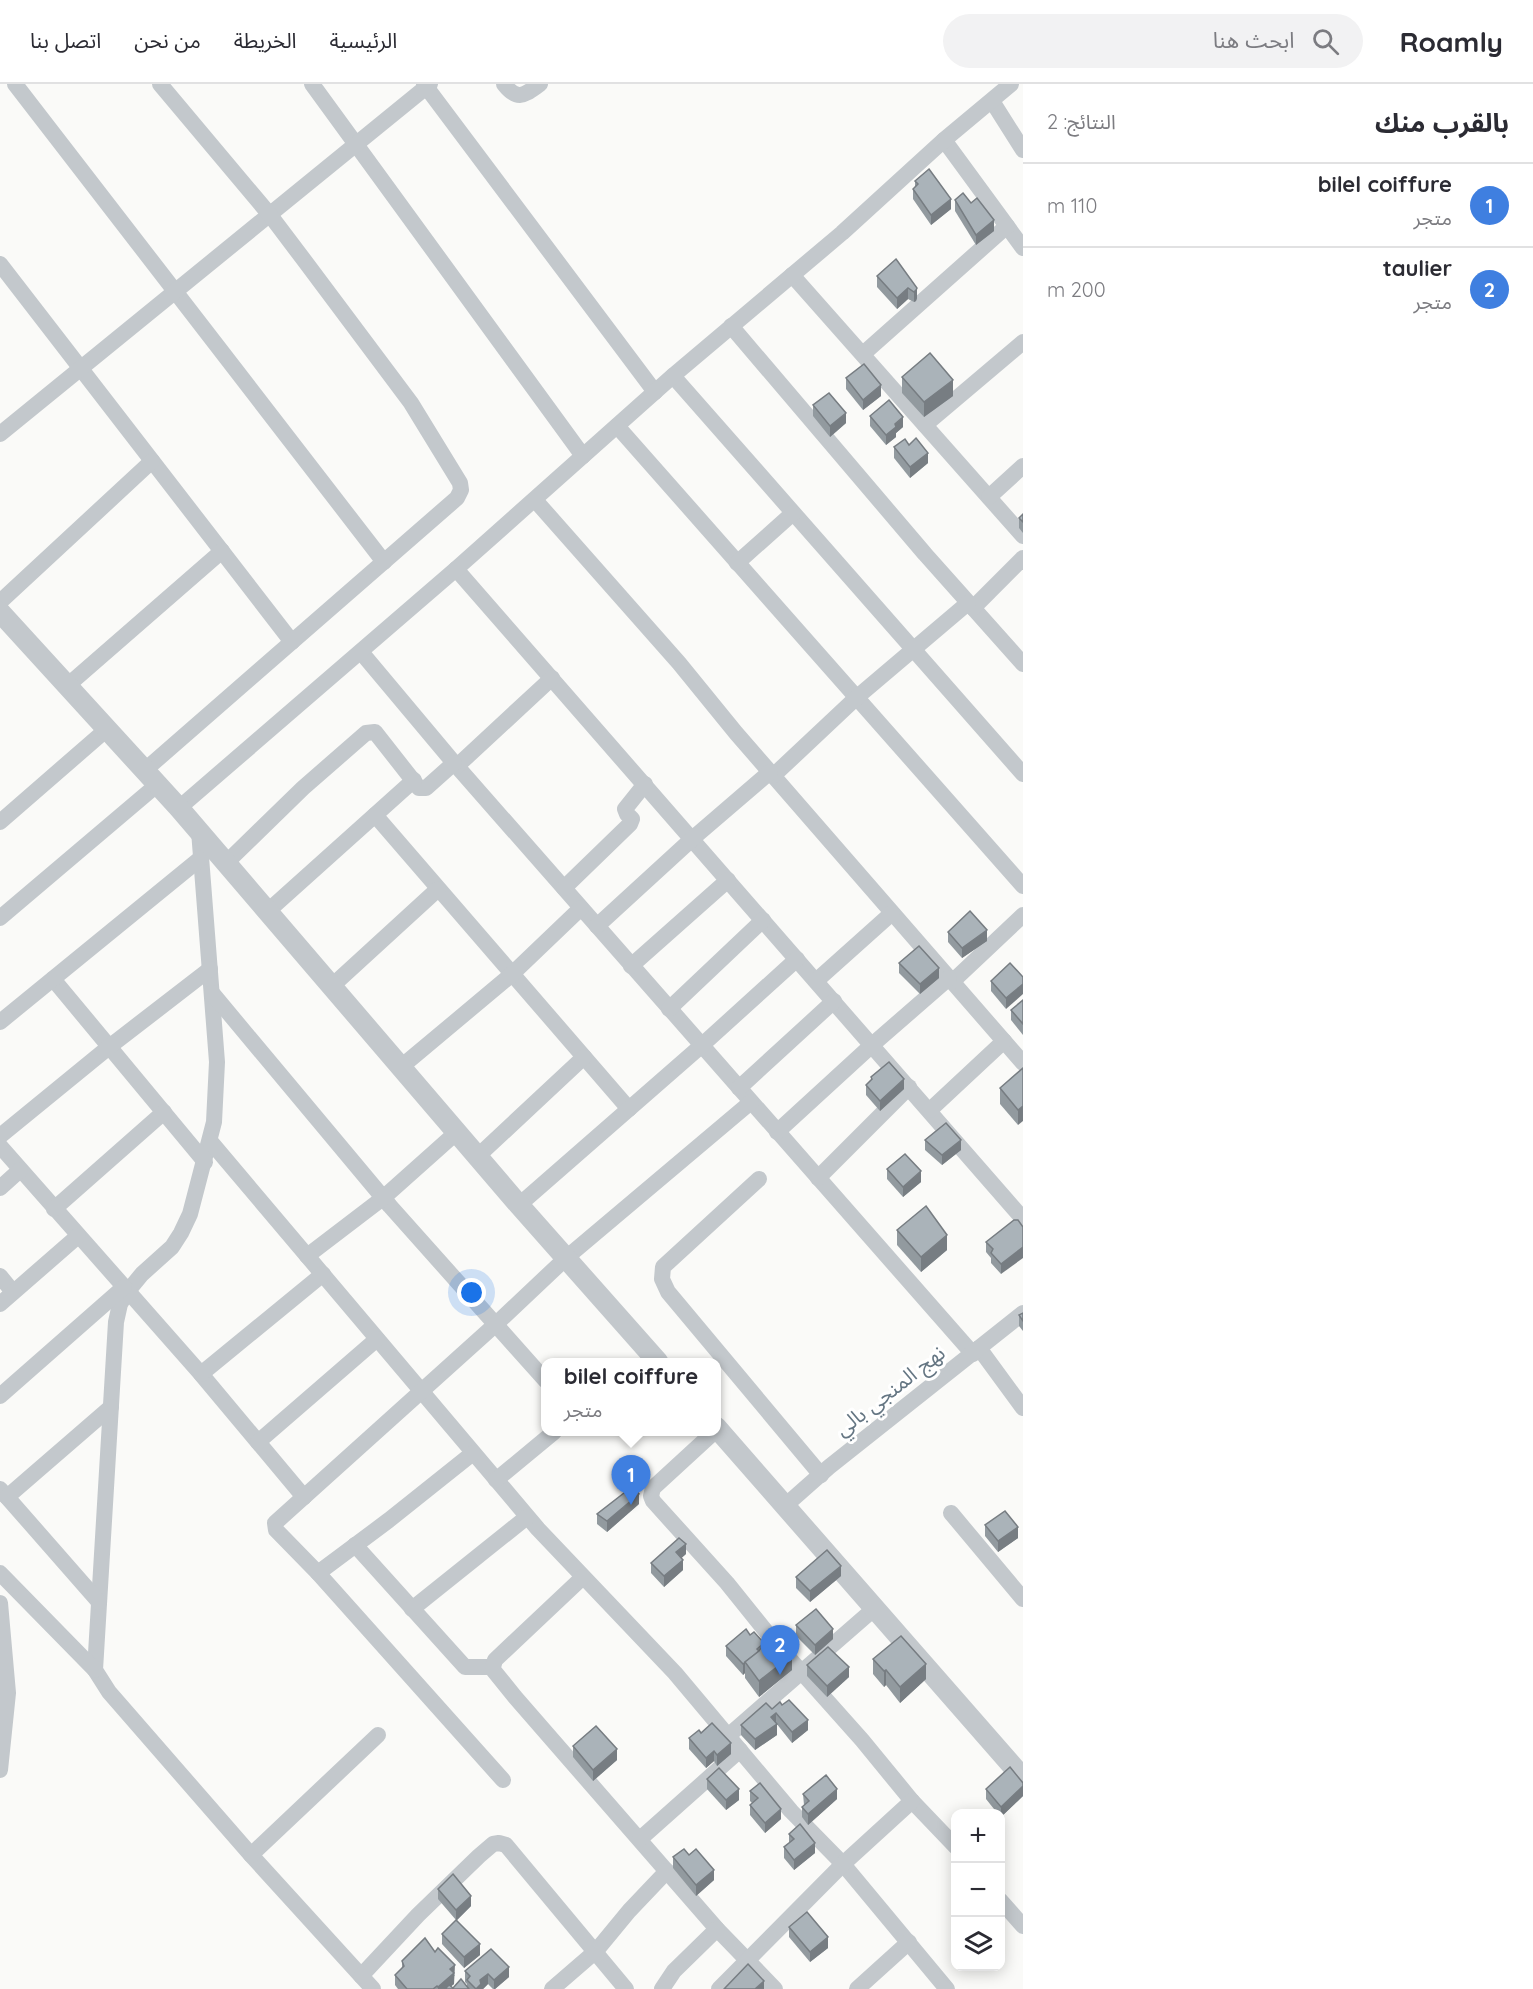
<!DOCTYPE html>
<html lang="ar">
<meta charset="utf-8">
<style>
:root{--surface:#fff;--page:#f2f2f3;--text:#2b2b33;--muted:#7c7c81;--line:#e1e1e2;--accent:#db2777}
body{margin:0;font-family:Quicksand,"Noto Sans Arabic",sans-serif;background:var(--page);color:var(--text);direction:rtl}
.controls{position:absolute;right:18px;bottom:18px;display:grid;overflow:hidden;border-radius:12px;box-shadow:0 3px 15px #0003}
.controls button{width:54px;height:54px;display:grid;place-items:center;padding:0;border:0;border-bottom:2px solid var(--line);background:var(--surface);color:var(--text);font:30px sans-serif}
.you{position:absolute;left:472px;top:1209px;width:21px;height:21px;margin:-15px;border:4px solid #fff;border-radius:50%;background:#1a73e8;box-shadow:0 0 0 9px #1a73e833}
.badge{display:grid;place-items:center;width:39px;height:39px;border-radius:50%;background:var(--accent);color:#fff;font-size:20px;font-weight:700}
.pin{position:absolute;translate:-50% -50px;filter:drop-shadow(0 2px 3px #0008)}
.pin::after{content:'';position:absolute;top:32px;width:21px;height:18px;background:inherit;clip-path:polygon(0 0,100% 0,50% 100%)}
.popup{position:absolute;left:541px;top:1274px;width:180px;height:78px;box-sizing:border-box;display:grid;place-content:center;border-radius:12px;background:var(--surface);filter:drop-shadow(0 2px 4px #0005);font-size:20px;white-space:nowrap;color:var(--muted)}
.popup b{font-size:22px;color:var(--text)}
.popup::after{content:'';position:absolute;left:50%;top:100%;margin-left:-12px;border:12px solid transparent;border-top-color:var(--surface)}
.list{margin:0;padding:0;list-style:none}
h2{display:flex;justify-content:space-between;align-items:center;height:78px;margin:0;padding:0 24px;font-size:26px}
h2 small{font-size:20px;font-weight:400;color:var(--muted)}
.list li{display:grid;grid-template-columns:39px 1fr auto;gap:18px;align-items:center;box-sizing:border-box;height:84px;padding:0 24px;border-top:2px solid var(--line)}
.list b{display:block;font-size:22px;white-space:nowrap}
.list p{margin:0;font-size:20px;white-space:nowrap;color:var(--muted)}
.list em{font-size:20px;font-style:normal;color:var(--muted)}
.icon{flex:none;width:33px;height:33px;fill:none;stroke:currentColor;stroke-width:2;stroke-linecap:round;stroke-linejoin:round}
.map{position:relative;flex:none;width:1023px;height:1905px;overflow:hidden;direction:ltr}
header{display:flex;align-items:center;gap:36px;box-sizing:border-box;height:84px;padding:0 30px;background:var(--surface);border-bottom:2px solid var(--line)}
header strong{font-size:28px}
nav{display:flex;gap:33px;margin-inline-start:auto;font-size:21px}
.search{width:420px;height:54px;background:var(--page);display:flex;align-items:center;gap:15px;box-sizing:border-box;padding:0 21px;border-radius:33px;color:var(--muted);font-size:22px}
main{display:flex}
aside{flex:1;background:var(--surface)}
.map>svg:first-child{display:block}
</style>
<header>
<strong>Roamly</strong>
<div class="search"><svg class="icon" aria-label="search" viewBox="0 0 24 24"><circle cx="10" cy="10" r="6"/><path d="M15 15l6 6"/></svg>ابحث هنا</div>
<nav><a>الرئيسية</a><a>الخريطة</a><a>من نحن</a><a>اتصل بنا</a></nav>
</header>
<main>
<aside>
<h2>بالقرب منك<small>النتائج: 2</small></h2>
<ul class="list">
<li><span class="badge" style="background:#3f7fe0">1</span><div><b>bilel coiffure</b><p>متجر</p></div><em>110 m</em></li>
<li><span class="badge" style="background:#3f7fe0">2</span><div><b>taulier</b><p>متجر</p></div><em>200 m</em></li>
</ul>
</aside>
<div class="map">
<svg width="1023" height="1905" viewBox="0 0 1023 1905">
<rect width="100%" height="100%" fill="#fafaf8"/>
<g fill="none" stroke-linecap="round" stroke-linejoin="round">
<!-- minor -->
<g stroke="#c3c8cc" stroke-width="16">
<path d="M 15,0 L 384,478"/>
<path d="M 312,0 L 583,372"/>
<path d="M 424,0 L 655,308"/>
<path d="M 504,0 C 518,18 524,11 540,0"/>
<path d="M 992,17 L 1023,66"/>
<path d="M 944,56 L 1023,164"/>
<path d="M 0,180 L 292,558"/>
<path d="M 792,191 L 1023,452"/>
<path d="M 731,242 L 925,470 L 1023,580"/>
<path d="M 863,270 L 1007,142"/>
<path d="M 673,292 L 1023,690"/>
<path d="M 925,341 L 1023,258"/>
<path d="M 617,342 L 1023,802"/>
<path d="M 0,350 L 430,0"/>
<path d="M 989,413 L 1023,382"/>
<path d="M 535,416 L 679,579 L 736,649 L 1023,979"/>
<path d="M 737,479 L 793,429"/>
<path d="M 456,485 L 1023,1135"/>
<path d="M 0,518 L 152,377"/>
<path d="M 973,524 L 1023,474"/>
<path d="M 361,568 L 454,679 L 973,1270"/>
<path d="M 67,602 L 222,467"/>
<path d="M 457,682 L 552,594"/>
<path d="M 145,686 L 457,414 L 461,406 L 460,399 L 411,319 L 304,176 L 270,131 L 160,0"/>
<path d="M 773,692 L 856,614 L 968,519"/>
<path d="M 179,724 L 456,485 L 675,290 L 842,149 L 944,56 L 1011,0"/>
<path d="M 375,731 L 629,1025"/>
<path d="M 0,738 L 107,645"/>
<path d="M 199,747 L 217,978 L 214,1038 L 190,1130 L 181,1149 L 172,1163 L 142,1190 L 128,1207 L 120,1220 L 116,1238 L 95,1586 L 109,1608 L 251,1771 L 373,1905"/>
<path d="M 226,779 L 303,704 L 366,649 L 375,648 L 419,704 L 426,704 L 454,679"/>
<path d="M 564,804 L 630,740 L 632,735 L 627,730 L 625,725 L 645,700"/>
<path d="M 268,827 L 414,696"/>
<path d="M 0,834 L 158,700"/>
<path d="M 597,842 L 692,755 L 770,688"/>
<path d="M 631,882 L 728,796"/>
<path d="M 53,895 L 205,1078"/>
<path d="M 816,897 L 892,829"/>
<path d="M 952,898 L 1023,831"/>
<path d="M 332,902 L 438,805"/>
<path d="M 212,909 L 390,1122 L 546,1297"/>
<path d="M 669,925 L 763,836"/>
<path d="M 0,938 L 201,774"/>
<path d="M 401,983 L 511,891 L 581,824"/>
<path d="M 739,1004 L 834,917"/>
<path d="M 930,1026 L 1004,957"/>
<path d="M 777,1048 L 872,961 L 949,894"/>
<path d="M 0,1052 L 109,963 L 210,885"/>
<path d="M 210,1057 L 538,1445 L 675,1589 L 791,1727 L 843,1780 L 947,1905"/>
<path d="M 0,1062 L 201,1290 L 304,1413"/>
<path d="M 478,1072 L 584,973"/>
<path d="M 818,1094 L 909,1003"/>
<path d="M 759,1095 L 663,1183 L 662,1195 L 668,1208 L 821,1391"/>
<path d="M 0,1104 L 20,1086"/>
<path d="M 519,1121 L 701,962 L 797,875"/>
<path d="M 54,1125 L 164,1028"/>
<path d="M 307,1172 L 383,1114 L 457,1048"/>
<path d="M 0,1192 L 13,1208"/>
<path d="M 0,1220 L 78,1152"/>
<path d="M 979,1264 L 1023,1324"/>
<path d="M 201,1290 L 323,1190"/>
<path d="M 0,1312 L 124,1203"/>
<path d="M 714,1348 L 653,1404 L 651,1412 L 653,1417 L 727,1499 L 772,1555 L 862,1656 L 912,1717 L 956,1763"/>
<path d="M 258,1358 L 377,1255"/>
<path d="M 496,1396 L 554,1348"/>
<path d="M 0,1405 L 99,1518"/>
<path d="M 7,1413 L 111,1323"/>
<path d="M 786,1421 L 829,1383 L 1023,1229"/>
<path d="M 951,1429 L 1023,1515"/>
<path d="M 355,1461 L 465,1583 L 493,1583"/>
<path d="M 0,1489 L 95,1586"/>
<path d="M 318,1489 L 389,1436 L 473,1369"/>
<path d="M 583,1493 L 495,1576 L 493,1583 L 494,1587 L 515,1613 L 717,1845 L 775,1905"/>
<path d="M 0,1519 L 8,1609 L 0,1686"/>
<path d="M 412,1525 L 527,1433"/>
<path d="M 728,1652 L 875,1524"/>
<path d="M 503,1696 L 318,1489 L 276,1446 L 275,1439 L 496,1240 L 566,1174 L 751,1018"/>
<path d="M 640,1755 L 740,1666"/>
<path d="M 251,1771 L 378,1651"/>
<path d="M 1000,1816 L 1023,1842"/>
<path d="M 361,1892 L 418,1831 L 479,1772 L 493,1760 L 499,1759 L 506,1761 L 626,1905"/>
<path d="M 552,1905 L 596,1867 L 629,1827 L 667,1787"/>
<path d="M 662,1905 L 674,1887 L 717,1845"/>
<path d="M 719,1905 L 843,1780 L 912,1717"/>
<path d="M 857,1905 L 909,1858"/>
</g>
<!-- tertiary -->
<g stroke="#c3c8cc" stroke-width="21">
<path d="M 0,528 L 179,724 L 519,1121 L 658,1278"/>
<path d="M 716,1343 L 1023,1694"/>
</g>
</g>
<!-- wall -->
<g fill="#929a9f">
<path d="M 915,97 L 951,125 L 931,141 L 913,115 L 913,105 L 915,103 Z"/>
<path d="M 955,116 L 994,147 L 976,161 L 955,127 Z"/>
<path d="M 896,175 L 917,214 L 916,217 L 914,218 L 908,215 L 897,225 L 877,203 L 877,192 Z"/>
<path d="M 902,293 L 953,312 L 924,333 L 902,309 Z"/>
<path d="M 846,294 L 881,312 L 863,326 L 846,305 Z"/>
<path d="M 813,321 L 846,339 L 830,353 L 813,332 Z"/>
<path d="M 870,332 L 903,343 L 896,349 L 896,353 L 886,361 L 870,342 Z"/>
<path d="M 909,361 L 928,379 L 910,394 L 894,374 L 894,363 Z"/>
<path d="M 1023,430 L 1023,449 L 1019,444 L 1019,434 Z"/>
<path d="M 948,848 L 987,857 L 962,874 L 948,858 Z"/>
<path d="M 899,879 L 939,894 L 920,910 L 899,889 Z"/>
<path d="M 1010,879 L 1006,925 L 991,907 L 991,897 Z"/>
<path d="M 1023,916 L 1023,951 L 1011,936 L 1011,926 Z"/>
<path d="M 1023,984 L 1018,1041 L 1000,1020 L 1000,1004 Z"/>
<path d="M 871,993 L 904,1005 L 880,1027 L 866,1011 L 866,1001 L 871,996 Z"/>
<path d="M 925,1056 L 961,1066 L 942,1081 L 925,1066 Z"/>
<path d="M 887,1085 L 921,1098 L 903,1113 L 887,1095 Z"/>
<path d="M 1014,1136 L 1001,1190 L 991,1179 L 991,1174 L 986,1168 L 986,1158 Z"/>
<path d="M 897,1146 L 947,1166 L 921,1188 L 897,1161 Z"/>
<path d="M 1023,1229 L 1023,1247 L 1019,1242 L 1019,1231 Z"/>
<path d="M 639,1420 L 607,1448 L 597,1440 L 597,1430 Z"/>
<path d="M 985,1441 L 1018,1454 L 998,1468 L 985,1452 Z"/>
<path d="M 686,1470 L 681,1474 L 683,1486 L 664,1503 L 651,1489 L 651,1479 Z"/>
<path d="M 841,1492 L 810,1518 L 796,1504 L 796,1493 Z"/>
<path d="M 796,1541 L 833,1555 L 815,1571 L 796,1552 Z"/>
<path d="M 750,1551 L 764,1559 L 792,1586 L 759,1613 L 745,1594 L 745,1589 L 743,1591 L 726,1572 L 726,1562 Z"/>
<path d="M 873,1575 L 926,1595 L 900,1619 L 886,1601 L 884,1603 L 873,1590 Z"/>
<path d="M 807,1581 L 849,1593 L 827,1613 L 807,1592 Z"/>
<path d="M 772,1625 L 808,1646 L 792,1659 L 776,1639 L 777,1651 L 755,1666 L 741,1651 L 741,1641 Z"/>
<path d="M 701,1649 L 731,1670 L 717,1682 L 714,1677 L 706,1684 L 689,1665 L 689,1654 Z"/>
<path d="M 573,1662 L 617,1676 L 593,1697 L 573,1673 Z"/>
<path d="M 707,1695 L 739,1716 L 726,1726 L 707,1705 Z"/>
<path d="M 1023,1699 L 1023,1712 L 1001,1733 L 1000,1730 L 998,1730 L 986,1715 L 986,1705 Z"/>
<path d="M 750,1707 L 781,1735 L 765,1749 L 750,1731 L 750,1721 L 752,1719 L 750,1717 Z"/>
<path d="M 803,1710 L 837,1715 L 808,1741 L 802,1733 L 802,1723 L 804,1721 Z"/>
<path d="M 789,1750 L 815,1769 L 794,1786 L 784,1774 L 784,1763 L 789,1759 Z"/>
<path d="M 689,1771 L 714,1796 L 696,1812 L 673,1784 L 673,1773 Z"/>
<path d="M 438,1805 L 471,1822 L 457,1836 L 480,1871 L 464,1884 L 442,1860 L 442,1850 L 456,1836 L 438,1815 Z"/>
<path d="M 789,1843 L 828,1864 L 810,1878 L 789,1853 Z"/>
<path d="M 491,1865 L 509,1893 L 495,1905 L 493,1905 L 488,1900 L 483,1905 L 398,1905 L 395,1901 L 395,1891 L 402,1884 L 402,1877 L 455,1891 L 454,1892 L 454,1900 L 451,1902 L 453,1904 L 467,1902 L 467,1900 L 465,1898 L 465,1887 Z"/>
</g>
<!-- shaded-wall -->
<g fill="#777d82">
<path d="M 951,115 L 951,125 L 931,141 L 931,131 Z"/>
<path d="M 994,136 L 994,147 L 976,161 L 976,151 Z"/>
<path d="M 908,204 L 908,215 L 897,225 L 897,214 Z"/>
<path d="M 917,204 L 917,214 L 916,217 L 914,218 L 914,208 Z"/>
<path d="M 953,296 L 953,312 L 924,333 L 924,318 Z"/>
<path d="M 881,301 L 881,312 L 863,326 L 863,316 Z"/>
<path d="M 846,329 L 846,339 L 830,353 L 830,342 Z"/>
<path d="M 903,333 L 903,343 L 896,349 L 896,353 L 886,361 L 886,351 L 895,340 Z"/>
<path d="M 928,369 L 928,379 L 910,394 L 910,383 Z"/>
<path d="M 987,846 L 987,857 L 962,874 L 962,864 Z"/>
<path d="M 939,884 L 939,894 L 920,910 L 920,900 Z"/>
<path d="M 1023,900 L 1023,910 L 1006,925 L 1006,914 Z"/>
<path d="M 904,995 L 904,1005 L 880,1027 L 880,1017 Z"/>
<path d="M 1023,1022 L 1023,1037 L 1018,1041 L 1018,1026 Z"/>
<path d="M 961,1056 L 961,1066 L 942,1081 L 942,1071 Z"/>
<path d="M 921,1087 L 921,1098 L 903,1113 L 903,1103 Z"/>
<path d="M 947,1151 L 947,1166 L 921,1188 L 921,1173 Z"/>
<path d="M 1023,1163 L 1023,1174 L 1001,1190 L 1001,1180 Z"/>
<path d="M 639,1410 L 639,1420 L 607,1448 L 607,1437 Z"/>
<path d="M 1018,1443 L 1018,1454 L 998,1468 L 998,1457 Z"/>
<path d="M 686,1460 L 686,1470 L 676,1479 L 676,1468 Z"/>
<path d="M 683,1476 L 683,1486 L 664,1503 L 664,1492 Z"/>
<path d="M 841,1482 L 841,1492 L 810,1518 L 810,1507 Z"/>
<path d="M 833,1545 L 833,1555 L 815,1571 L 815,1561 Z"/>
<path d="M 792,1571 L 792,1586 L 759,1613 L 759,1597 Z"/>
<path d="M 745,1578 L 745,1589 L 743,1591 L 743,1580 Z"/>
<path d="M 926,1580 L 926,1595 L 900,1619 L 900,1603 Z"/>
<path d="M 849,1583 L 849,1593 L 827,1613 L 827,1602 Z"/>
<path d="M 886,1586 L 886,1601 L 884,1603 L 884,1587 Z"/>
<path d="M 776,1629 L 776,1639 L 771,1633 Z"/>
<path d="M 808,1636 L 808,1646 L 792,1659 L 792,1648 Z"/>
<path d="M 777,1640 L 777,1651 L 755,1666 L 755,1655 Z"/>
<path d="M 731,1659 L 731,1670 L 717,1682 L 717,1671 Z"/>
<path d="M 617,1665 L 617,1676 L 593,1697 L 593,1686 Z"/>
<path d="M 714,1667 L 714,1677 L 706,1684 L 706,1674 Z"/>
<path d="M 1023,1702 L 1023,1712 L 1001,1733 L 1001,1723 Z"/>
<path d="M 739,1705 L 739,1716 L 726,1726 L 726,1716 Z"/>
<path d="M 837,1705 L 837,1715 L 808,1741 L 808,1730 Z"/>
<path d="M 781,1725 L 781,1735 L 765,1749 L 765,1739 Z"/>
<path d="M 815,1759 L 815,1769 L 794,1786 L 794,1776 Z"/>
<path d="M 714,1786 L 714,1796 L 696,1812 L 696,1801 Z"/>
<path d="M 471,1812 L 471,1822 L 456,1837 L 456,1826 Z"/>
<path d="M 828,1853 L 828,1864 L 810,1878 L 810,1868 Z"/>
<path d="M 480,1860 L 480,1871 L 464,1884 L 464,1873 Z"/>
<path d="M 455,1881 L 454,1900 L 448,1905 L 438,1905 L 438,1903 L 450,1885 Z"/>
<path d="M 509,1883 L 509,1893 L 495,1905 L 494,1905 L 494,1896 Z"/>
<path d="M 488,1890 L 488,1900 L 483,1905 L 477,1905 L 480,1896 Z"/>
<path d="M 764,1897 L 764,1905 L 755,1905 Z"/>
</g>
<!-- building -->
<g fill="#aab3b9" stroke="#777d82" stroke-width="1.5">
<path d="M 929,85 L 951,115 L 931,131 L 913,105 L 918,100 L 915,97 Z"/>
<path d="M 963,109 L 971,119 L 977,114 L 994,136 L 976,151 L 955,116 Z"/>
<path d="M 896,175 L 917,204 L 916,206 L 914,208 L 908,204 L 897,214 L 877,192 Z"/>
<path d="M 930,269 L 953,296 L 924,318 L 902,293 Z"/>
<path d="M 864,280 L 881,301 L 863,316 L 846,294 Z"/>
<path d="M 829,309 L 846,329 L 830,342 L 813,321 Z"/>
<path d="M 889,316 L 903,333 L 895,340 L 896,343 L 886,351 L 870,332 Z"/>
<path d="M 916,354 L 928,369 L 910,383 L 894,363 L 905,355 L 909,361 Z"/>
<path d="M 1023,430 L 1023,438 L 1019,434 Z"/>
<path d="M 970,827 L 987,846 L 962,864 L 948,848 Z"/>
<path d="M 919,862 L 939,884 L 920,900 L 899,879 Z"/>
<path d="M 1010,879 L 1023,893 L 1023,900 L 1006,914 L 991,897 Z"/>
<path d="M 1023,916 L 1023,940 L 1011,926 Z"/>
<path d="M 889,978 L 904,995 L 880,1017 L 866,1001 L 872,995 L 871,993 Z"/>
<path d="M 1023,984 L 1023,1022 L 1018,1026 L 1000,1004 Z"/>
<path d="M 946,1039 L 961,1056 L 942,1071 L 925,1056 Z"/>
<path d="M 905,1070 L 921,1087 L 903,1103 L 887,1085 Z"/>
<path d="M 926,1122 L 947,1151 L 921,1173 L 897,1146 Z"/>
<path d="M 1014,1136 L 1018,1136 L 1023,1143 L 1023,1163 L 1001,1180 L 991,1169 L 993,1165 L 986,1158 Z"/>
<path d="M 1023,1229 L 1023,1237 L 1019,1231 Z"/>
<path d="M 633,1402 L 639,1410 L 607,1437 L 597,1430 Z"/>
<path d="M 1005,1427 L 1018,1443 L 998,1457 L 985,1441 Z"/>
<path d="M 679,1454 L 686,1460 L 676,1468 L 683,1476 L 664,1492 L 651,1479 Z"/>
<path d="M 827,1466 L 841,1482 L 810,1507 L 796,1493 Z"/>
<path d="M 816,1525 L 833,1545 L 815,1561 L 796,1541 Z"/>
<path d="M 746,1545 L 750,1551 L 754,1548 L 764,1559 L 757,1565 L 759,1567 L 743,1580 L 726,1562 Z"/>
<path d="M 770,1549 L 792,1571 L 759,1597 L 745,1578 L 759,1567 Z"/>
<path d="M 901,1552 L 926,1580 L 900,1603 L 886,1586 L 884,1587 L 873,1575 Z"/>
<path d="M 828,1563 L 849,1583 L 827,1602 L 807,1581 Z"/>
<path d="M 789,1616 L 808,1636 L 792,1648 L 776,1629 L 771,1633 L 777,1640 L 755,1655 L 741,1641 L 766,1619 L 772,1625 L 780,1618 L 782,1621 Z"/>
<path d="M 712,1639 L 731,1659 L 717,1671 L 714,1667 L 706,1674 L 689,1654 L 699,1646 L 701,1649 Z"/>
<path d="M 596,1642 L 617,1665 L 593,1686 L 573,1662 Z"/>
<path d="M 1010,1683 L 1023,1699 L 1023,1702 L 1001,1723 L 986,1705 Z"/>
<path d="M 719,1684 L 739,1705 L 726,1716 L 707,1695 Z"/>
<path d="M 826,1691 L 837,1705 L 808,1730 L 802,1723 L 809,1717 L 803,1710 Z"/>
<path d="M 760,1699 L 781,1725 L 765,1739 L 750,1721 L 758,1714 L 750,1707 Z"/>
<path d="M 800,1740 L 815,1759 L 794,1776 L 784,1763 L 794,1755 L 789,1750 Z"/>
<path d="M 684,1765 L 689,1771 L 696,1765 L 714,1786 L 696,1801 L 673,1773 Z"/>
<path d="M 453,1790 L 471,1812 L 456,1826 L 438,1805 Z"/>
<path d="M 807,1828 L 828,1853 L 810,1868 L 789,1843 Z"/>
<path d="M 456,1836 L 480,1860 L 464,1873 L 442,1850 Z"/>
<path d="M 425,1854 L 435,1868 L 438,1864 L 455,1881 L 450,1885 L 454,1889 L 438,1903 L 437,1902 L 433,1905 L 407,1905 L 395,1891 L 404,1882 L 402,1877 Z"/>
<path d="M 491,1865 L 509,1883 L 494,1896 L 488,1890 L 480,1896 L 481,1900 L 476,1905 L 467,1896 L 470,1892 L 465,1887 Z"/>
<path d="M 748,1880 L 764,1897 L 755,1905 L 724,1905 Z"/>
<path d="M 461,1895 L 469,1905 L 445,1905 L 449,1901 L 453,1904 Z"/>
</g>
<g text-anchor="middle" stroke-width="6" stroke-linejoin="round" paint-order="stroke">
<!-- street labels -->
<g font-size="21" fill="#657683" stroke="#fff">
<text transform="translate(890 1307) rotate(-38)" y="7">نهج المنجي بالي</text>
</g>
</g>
</svg>
<div class="controls">
<button>+</button>
<button>−</button>
<button><svg class="icon" aria-label="layers" viewBox="0 0 24 24"><path d="M12 4l9 5-9 5-9-5zM3 14l9 5 9-5"/></svg></button>
</div>
<div class="you"></div>
<div class="pin badge" style="left:631px;top:1421px;background:#3f7fe0">1</div>
<div class="popup"><b>bilel coiffure</b>متجر</div>
<div class="pin badge" style="left:780px;top:1591px;background:#3f7fe0">2</div>
</div>
</main>
